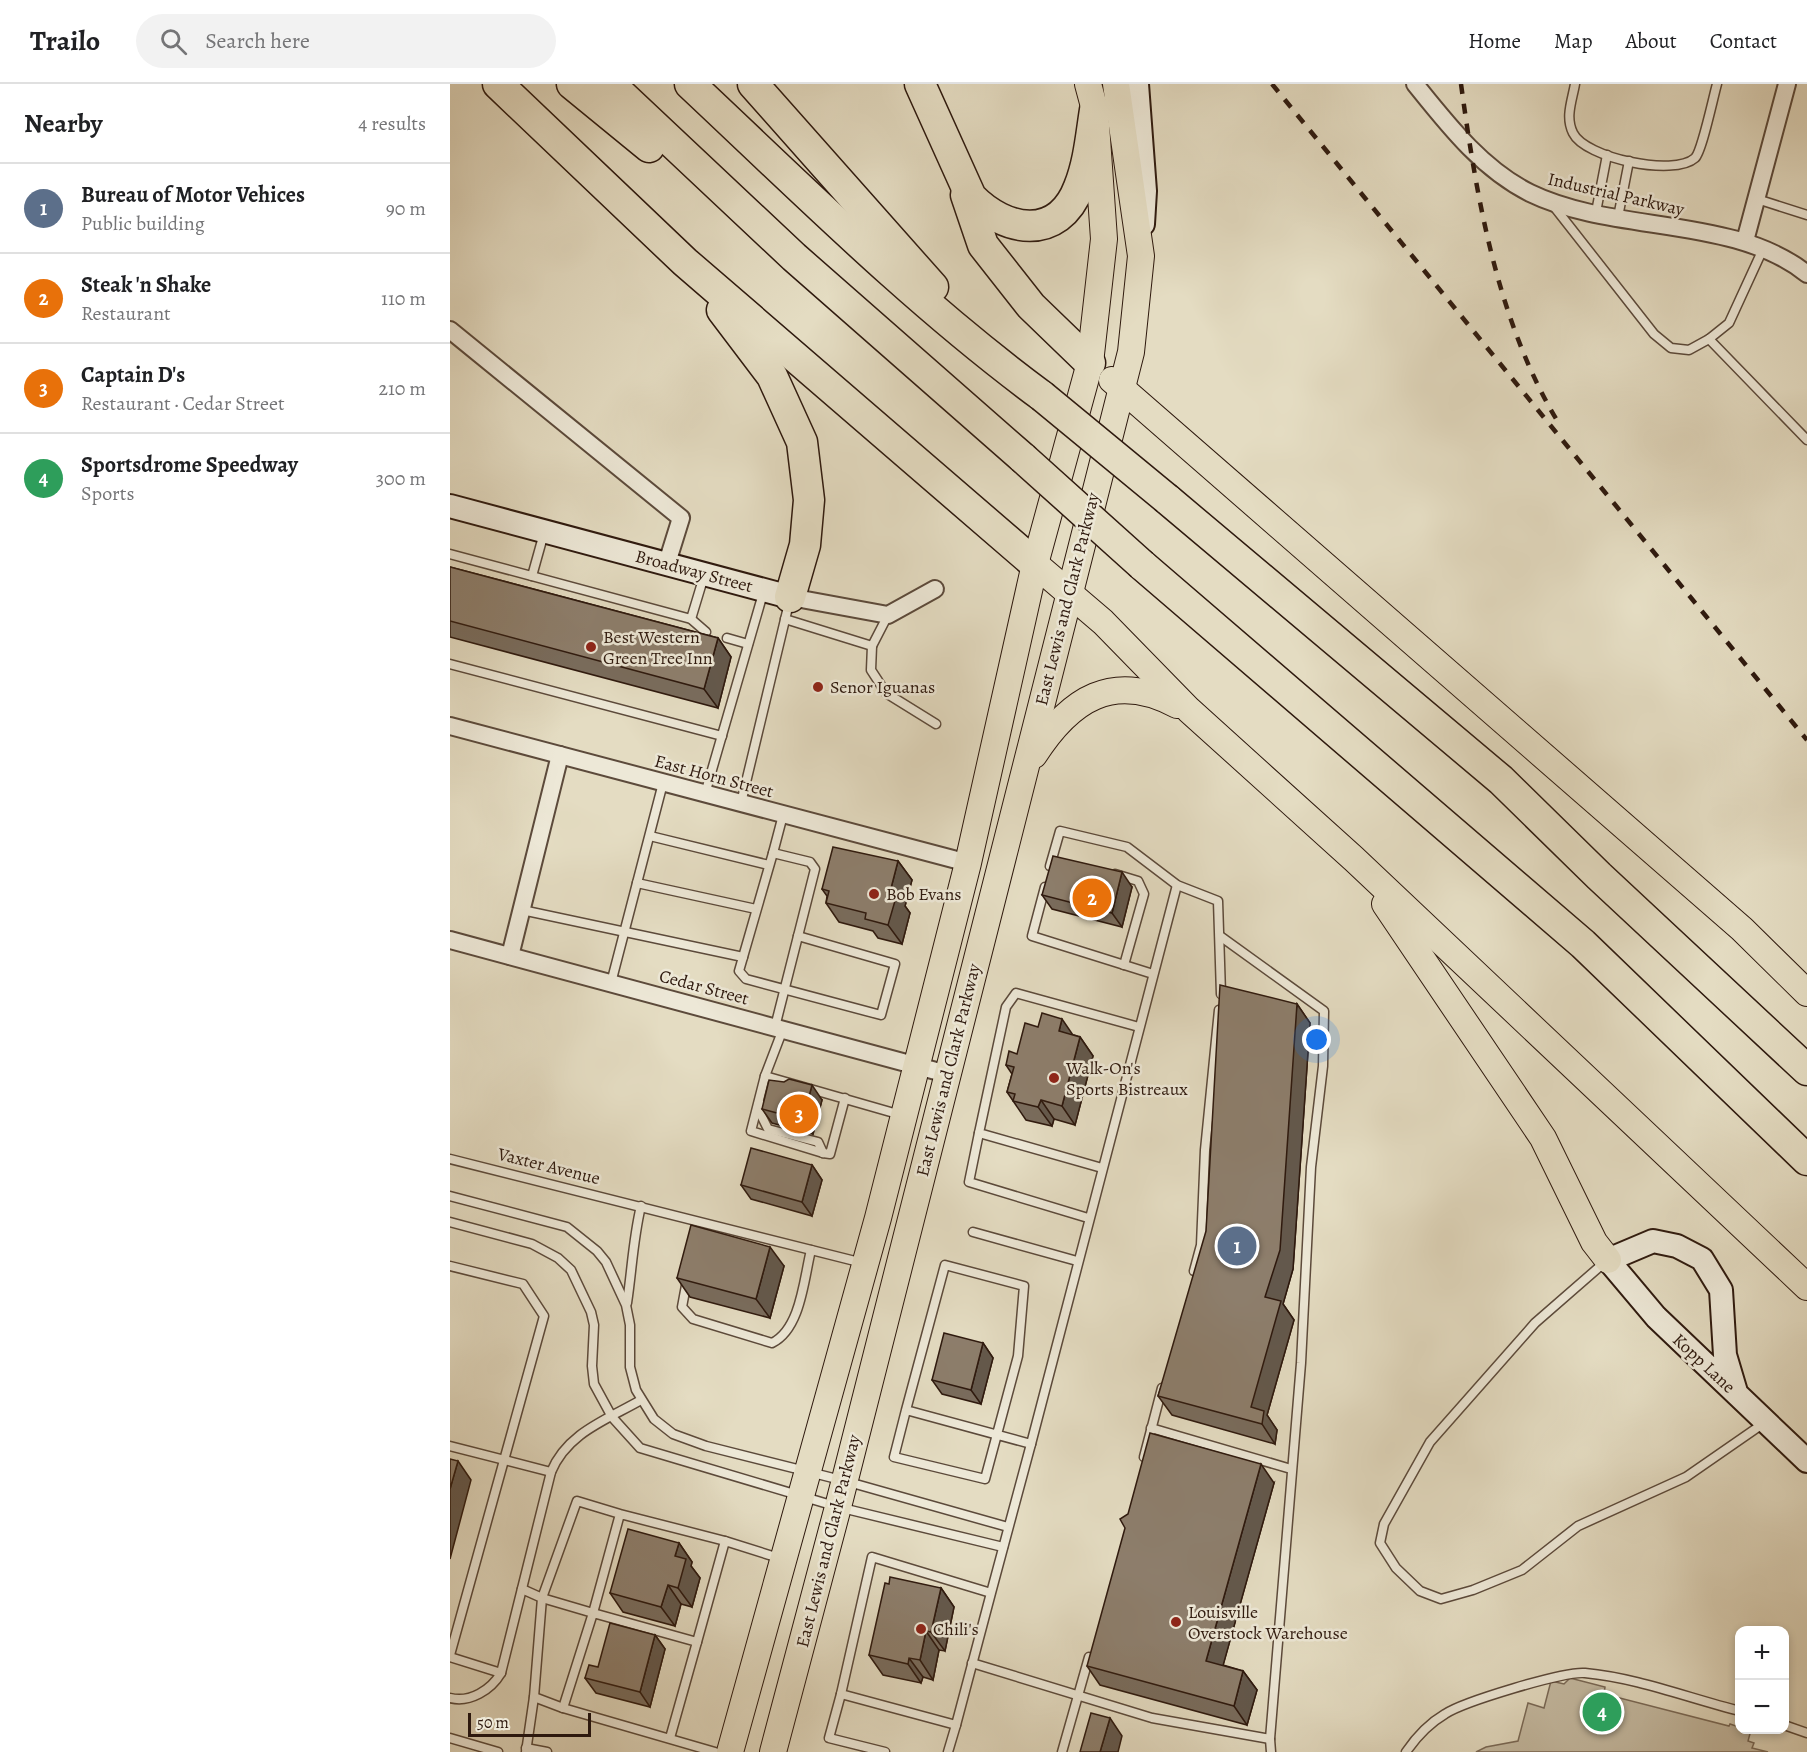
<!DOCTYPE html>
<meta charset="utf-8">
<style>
:root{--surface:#fff;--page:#f2f2f2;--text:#202124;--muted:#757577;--line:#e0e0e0;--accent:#b45309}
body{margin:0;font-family:Alegreya,serif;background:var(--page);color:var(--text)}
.controls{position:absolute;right:18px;bottom:18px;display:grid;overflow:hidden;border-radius:12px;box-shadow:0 3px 9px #0003}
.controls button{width:54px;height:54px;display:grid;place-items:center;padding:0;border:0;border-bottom:2px solid var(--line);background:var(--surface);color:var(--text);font:30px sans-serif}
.scale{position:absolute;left:18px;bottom:15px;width:123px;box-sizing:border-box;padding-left:6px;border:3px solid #2e190e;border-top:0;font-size:16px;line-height:21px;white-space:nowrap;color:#2e190e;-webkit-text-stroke:4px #ede8d7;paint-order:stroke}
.you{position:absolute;left:867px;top:956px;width:21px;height:21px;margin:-15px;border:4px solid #fff;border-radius:50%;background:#1a73e8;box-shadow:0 0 0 9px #1a73e833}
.badge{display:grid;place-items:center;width:39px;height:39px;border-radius:50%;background:var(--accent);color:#fff;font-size:20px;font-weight:700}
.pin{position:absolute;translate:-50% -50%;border:3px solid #fff;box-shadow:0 2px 6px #0006}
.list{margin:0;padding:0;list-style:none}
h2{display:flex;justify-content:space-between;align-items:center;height:78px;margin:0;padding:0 24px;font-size:26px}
h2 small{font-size:20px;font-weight:400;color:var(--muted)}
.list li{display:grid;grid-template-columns:39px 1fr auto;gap:18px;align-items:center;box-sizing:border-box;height:90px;padding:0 24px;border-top:2px solid var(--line)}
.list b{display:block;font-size:22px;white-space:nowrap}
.list p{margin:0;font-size:20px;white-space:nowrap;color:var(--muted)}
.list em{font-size:20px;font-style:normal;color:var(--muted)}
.icon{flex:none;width:33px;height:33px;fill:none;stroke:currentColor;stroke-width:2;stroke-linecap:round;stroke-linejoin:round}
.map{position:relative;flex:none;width:1357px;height:1668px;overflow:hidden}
header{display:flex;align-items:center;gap:36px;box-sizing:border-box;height:84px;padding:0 30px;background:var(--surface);border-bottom:2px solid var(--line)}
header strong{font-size:28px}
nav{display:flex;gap:33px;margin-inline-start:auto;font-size:21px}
.search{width:420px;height:54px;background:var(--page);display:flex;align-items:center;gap:15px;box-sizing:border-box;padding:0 21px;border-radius:33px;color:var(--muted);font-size:22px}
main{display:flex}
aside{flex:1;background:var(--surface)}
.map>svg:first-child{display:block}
</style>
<header>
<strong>Trailo</strong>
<div class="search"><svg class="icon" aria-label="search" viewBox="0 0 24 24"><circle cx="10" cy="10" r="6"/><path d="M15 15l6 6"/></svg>Search here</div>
<nav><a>Home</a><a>Map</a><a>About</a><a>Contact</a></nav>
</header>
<main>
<aside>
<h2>Nearby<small>4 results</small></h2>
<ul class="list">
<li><span class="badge" style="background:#5c6f8a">1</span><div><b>Bureau of Motor Vehices</b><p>Public building</p></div><em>90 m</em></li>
<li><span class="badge" style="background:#e8710a">2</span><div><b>Steak 'n Shake</b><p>Restaurant</p></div><em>110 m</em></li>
<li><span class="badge" style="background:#e8710a">3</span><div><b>Captain D's</b><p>Restaurant · Cedar Street</p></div><em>210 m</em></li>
<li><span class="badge" style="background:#2e9e5b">4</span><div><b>Sportsdrome Speedway</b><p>Sports</p></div><em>300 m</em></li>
</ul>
</aside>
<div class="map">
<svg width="1357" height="1668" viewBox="0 0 1357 1668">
<rect width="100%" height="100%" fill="#e4dcc2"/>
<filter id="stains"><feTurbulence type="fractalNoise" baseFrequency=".00333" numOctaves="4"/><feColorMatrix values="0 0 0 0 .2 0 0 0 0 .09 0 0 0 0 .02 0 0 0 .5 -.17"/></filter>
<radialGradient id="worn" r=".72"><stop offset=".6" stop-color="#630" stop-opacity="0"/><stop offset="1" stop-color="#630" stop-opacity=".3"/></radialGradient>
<!-- park -->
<path fill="#c5bba3" stroke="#7a6a58" stroke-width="1.5" d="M 1120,1594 L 1155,1603 L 1154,1610 L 1279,1642 L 1280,1640 L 1289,1643 L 1290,1646 L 1301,1646 L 1298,1657 L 1304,1659 L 1302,1664 L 1318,1668 L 1026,1668 L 1036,1663 L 1068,1657 L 1078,1619 L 1094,1624 L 1101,1597 L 1114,1600 Z"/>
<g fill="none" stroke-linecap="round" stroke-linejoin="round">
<!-- lane casing -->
<g stroke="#5c4a3b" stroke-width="11">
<g id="lane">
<path d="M 1125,0 C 1122,17 1115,33 1123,49 C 1135,74 1224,93 1245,74 C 1252,67 1263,14 1267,0"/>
<path d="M 1307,115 L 1357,131"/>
<path d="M 1102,120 L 1204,250 L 1221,264 L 1239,266 L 1259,255 L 1279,239 L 1313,165"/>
<path d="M 1146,128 L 1157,71"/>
<path d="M 1168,133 L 1179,77"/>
<path d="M 1259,255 L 1357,356"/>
<path d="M 0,470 L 241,535 L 256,548"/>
<path d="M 82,492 L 94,449"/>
<path d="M 241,535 L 254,492"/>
<path d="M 335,535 L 422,562 L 438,531"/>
<path d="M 277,554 L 298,560"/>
<path d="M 422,562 L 421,586 L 436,609 L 486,640"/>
<path d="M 0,580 L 272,652"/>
<path d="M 255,710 L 314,506"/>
<path d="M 291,719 L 339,519"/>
<path d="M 200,752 L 319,781"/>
<path d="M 323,769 L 289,887 L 296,895 L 431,931 L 445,880 L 348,852"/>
<path d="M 600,782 L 610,747 L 677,763 L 727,801 L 768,817 L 771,910"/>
<path d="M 665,790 L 688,797 L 694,810 L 674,881"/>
<path d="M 187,799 L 306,825"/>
<path d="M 595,803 L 582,852 L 703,890"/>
<path d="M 72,826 L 293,873"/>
<path d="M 161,899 L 213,699"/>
<path d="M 325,943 L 365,785 L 360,778 L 323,769 L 333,731"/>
<path d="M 333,945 L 315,992 L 451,1031"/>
<path d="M 315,992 L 301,1047 L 373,1069 L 380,1070 L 395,1014"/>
<path d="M 312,1021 L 310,1029 L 318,1045 L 368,1058 L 373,1069"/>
<path d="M 529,1049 L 519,1098 L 638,1134"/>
<path d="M 0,1075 L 413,1179"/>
<path d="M 652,1084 L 529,1049 L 556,923 L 566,909 L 689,943"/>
<path d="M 0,1112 L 117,1143 L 147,1167 L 156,1178 L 176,1221 L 180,1241 L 180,1283 L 186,1306 L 204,1335 L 223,1350 L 256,1362 L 395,1397 L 558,1443"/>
<path d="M 0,1138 L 82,1160 L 108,1174 L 121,1186 L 141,1228 L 144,1241 L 142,1282 L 144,1300 L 162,1333 L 190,1364 L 388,1423 L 553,1463"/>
<path d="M 523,1148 L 627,1177"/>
<path d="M 1155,1178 L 1085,1239 L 980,1358 L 934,1440 L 930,1459 L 946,1484 L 970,1507 L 991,1515 L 1023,1506 L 1072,1486 L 1128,1442 L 1236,1393 L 1314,1339"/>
<path d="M 0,1182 L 73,1200 L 94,1232 L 0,1571"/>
<path d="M 744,1187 L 751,1161 L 755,1066 L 769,926"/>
<path d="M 237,1196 L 232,1223 L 243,1235 L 322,1259 C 351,1245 354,1194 361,1166"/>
<path d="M 177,1219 C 182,1186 183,1155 191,1122"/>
<path d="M 456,1326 L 444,1373 L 535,1395 L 568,1272 L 574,1202 L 495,1181 L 456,1326 L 581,1360 L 727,801"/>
<path d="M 701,1344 L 841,1385"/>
<path d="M 0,1362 L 101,1388"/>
<path d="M 694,1373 L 712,1304"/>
<path d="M 170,1430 L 127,1417 L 92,1514 L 143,1529 L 170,1430 L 275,1457"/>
<path d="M 72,1505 L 92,1514 L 84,1613 L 76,1668"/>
<path d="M 541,1509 L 506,1641 L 391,1610 L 422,1473 L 541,1509 L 581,1360"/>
<path d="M 247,1558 L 275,1457 L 332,1475"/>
<path d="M 0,1573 L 51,1589"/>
<path d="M 522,1579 L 702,1634 L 820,1655 L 851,1279 L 861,1083 L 873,982 L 874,927 L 770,852"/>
<path d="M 391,1610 L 379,1654 L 435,1668"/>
<path d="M 84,1613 L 113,1624 L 265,1668"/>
<path d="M 0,1614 C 20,1619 41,1606 51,1589 L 101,1388 C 117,1349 156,1336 191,1316"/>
<path d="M 113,1624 L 143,1529 L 247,1558 L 220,1654"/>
<path d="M 1334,1641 L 1357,1649"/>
<path d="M 0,1654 L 48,1668"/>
<path d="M 820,1655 L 821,1668"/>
<path d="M 76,1664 L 97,1668"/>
<path d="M 498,1668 L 506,1641"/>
<path d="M 612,1668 L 639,1573"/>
<path d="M 956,1668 C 967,1652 978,1640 995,1630 C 1013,1618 1114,1587 1135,1589 C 1188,1594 1238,1614 1290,1627"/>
</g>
</g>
<!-- street casing -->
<g stroke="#5c4a3b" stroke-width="20">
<g id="street">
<path d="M 965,0 C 998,41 1032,85 1080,109 C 1164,150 1284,131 1357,190"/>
<path d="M 1295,157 L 1337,0"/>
<path d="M 0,246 L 231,434 L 217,479"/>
<path d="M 340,513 L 438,531 L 485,505"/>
<path d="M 0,642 L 518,779"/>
<path d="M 0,856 L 497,990"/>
<path d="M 60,872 L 110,671"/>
</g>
</g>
<!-- secondary casing -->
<g stroke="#2e190e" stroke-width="26">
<g id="secondary">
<path d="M 687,0 L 695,107 L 693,140"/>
<path d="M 0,422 L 340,513"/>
<path d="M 1286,1308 L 1275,1271 L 1271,1206 L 1252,1175 L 1227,1162 L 1203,1157 L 1158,1176 L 1206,1233 L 1357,1377"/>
</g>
</g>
<!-- primary casing -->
<g stroke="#2e190e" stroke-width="28">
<g id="primary">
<path d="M 662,296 L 1292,845 L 1357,909"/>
<path d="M 585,480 L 653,538 L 739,626 L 904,775 L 1357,1203"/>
<path d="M 584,671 C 620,615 663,587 727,621"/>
<path d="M 935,820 L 1093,1054 L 1144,1158 L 1158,1176"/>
<path d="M 280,1668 L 428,1134 L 518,779 L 585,480 L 640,279 L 654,155 L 645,26 L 638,0"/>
<path d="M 323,1668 L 388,1423 L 681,268 L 691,172 L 666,0"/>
</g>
</g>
<!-- highway casing -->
<g stroke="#2e190e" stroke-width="33">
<g id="highway">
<path d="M 48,0 L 235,178 L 585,480"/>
<path d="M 122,0 L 199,63"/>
<path d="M 160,0 L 344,173 L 573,374"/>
<path d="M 240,0 C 354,107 466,219 592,312"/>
<path d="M 303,0 L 483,203"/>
<path d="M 470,0 L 521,113 C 555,148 608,158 629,103 C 639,78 641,51 645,26"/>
<path d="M 516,111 L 533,161 L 581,222 L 640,279"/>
<path d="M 272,226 L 322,292 L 352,358 L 359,416 L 355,461 L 340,513"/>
<path d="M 717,415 L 1051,696 L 1149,792 L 1357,986"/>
<path d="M 692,481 L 1133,860 L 1357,1076"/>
</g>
</g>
<!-- lane -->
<use href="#lane" stroke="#ede8d7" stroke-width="8"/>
<!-- street -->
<use href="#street" stroke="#ede8d7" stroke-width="16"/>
<!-- secondary -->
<use href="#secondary" stroke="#ede8d7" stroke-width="22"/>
<!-- primary -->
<use href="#primary" stroke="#e4dcc2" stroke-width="26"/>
<!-- highway -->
<use href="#highway" stroke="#e4dcc2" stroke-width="30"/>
<!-- rail -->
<g stroke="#2e190e" stroke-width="4.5" stroke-dasharray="10 10" stroke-linecap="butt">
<path d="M 822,0 L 1357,656"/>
<path d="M 1011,0 C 1027,117 1048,241 1111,343"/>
</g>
<!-- highway-bridge casing -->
<g stroke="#2e190e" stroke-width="33" stroke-linecap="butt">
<g id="highway-bridge">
<path d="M 592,312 L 717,415"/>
<path d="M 573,374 L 692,481"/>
</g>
</g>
<!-- highway-bridge -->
<use href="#highway-bridge" stroke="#e4dcc2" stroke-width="30"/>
</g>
<!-- wall -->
<g fill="#796c5d" stroke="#2e190e" stroke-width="1.5">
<path d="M 0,483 L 268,554 L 281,573 L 268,624 L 0,553 Z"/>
<path d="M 448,777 L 462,796 L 455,822 L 460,829 L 452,860 L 428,854 L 423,847 L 389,838 L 376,819 L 377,812 L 372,805 Z"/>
<path d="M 682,803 L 672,843 L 602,825 L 592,811 Z"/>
<path d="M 847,920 L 860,939 L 843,1185 L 833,1220 L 844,1236 L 817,1331 L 827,1346 L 825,1360 L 722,1331 L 708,1312 Z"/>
<path d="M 624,951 L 630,953 L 643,972 L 625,1041 L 604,1035 L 602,1042 L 576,1036 L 557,1008 L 562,990 L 556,981 L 567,970 Z"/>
<path d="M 372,1016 L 363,1050 L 322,1039 L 312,1025 Z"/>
<path d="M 362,1081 L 372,1096 L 362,1132 L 301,1115 L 291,1101 Z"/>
<path d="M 334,1182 L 320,1234 L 240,1213 L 227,1194 Z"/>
<path d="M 533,1259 L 543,1274 L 531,1320 L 492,1310 L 482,1296 Z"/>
<path d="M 824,1399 L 773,1581 L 793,1587 L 807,1606 L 797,1641 L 650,1601 L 637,1582 Z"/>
<path d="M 229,1459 L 242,1478 L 241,1482 L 250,1494 L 242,1523 L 231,1520 L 225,1542 L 173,1528 L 160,1509 Z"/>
<path d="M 491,1504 L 504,1523 L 495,1567 L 489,1566 L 483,1596 L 473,1593 L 471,1599 L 433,1591 L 419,1571 Z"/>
<path d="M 205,1551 L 215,1565 L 200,1623 L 146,1609 L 135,1594 L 148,1583 Z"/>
</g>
<!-- shaded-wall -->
<g fill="#63584c" stroke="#2e190e" stroke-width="1.5">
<path d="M 268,554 L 281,573 L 268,624 L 254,605 Z"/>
<path d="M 448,777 L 462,796 L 455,822 L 460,829 L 452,860 L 438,841 L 440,808 Z"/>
<path d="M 672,788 L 682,803 L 672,843 L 662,829 Z"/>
<path d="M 847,920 L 860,939 L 843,1185 L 833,1220 L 844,1236 L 817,1331 L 827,1346 L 825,1360 L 801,1323 L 815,1213 Z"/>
<path d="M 612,935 L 625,954 L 609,947 Z"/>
<path d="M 630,953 L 643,972 L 625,1041 L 612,1022 Z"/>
<path d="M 362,1001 L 372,1016 L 363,1050 L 353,1036 Z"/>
<path d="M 591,1016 L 604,1035 L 602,1042 L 588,1023 Z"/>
<path d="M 362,1081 L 372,1096 L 362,1132 L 352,1118 Z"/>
<path d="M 320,1163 L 334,1182 L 320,1234 L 306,1215 Z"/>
<path d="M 533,1259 L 543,1274 L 531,1320 L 521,1306 Z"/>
<path d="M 8,1377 L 21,1396 L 0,1475 L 0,1405 Z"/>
<path d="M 811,1380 L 824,1399 L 769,1596 L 756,1577 Z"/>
<path d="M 229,1459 L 242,1478 L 241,1482 L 250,1494 L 242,1523 L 228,1504 L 225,1472 Z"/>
<path d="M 218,1501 L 231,1520 L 225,1542 L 211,1523 Z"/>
<path d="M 491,1504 L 504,1523 L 495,1567 L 481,1548 Z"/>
<path d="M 476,1547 L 489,1566 L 483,1596 L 470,1576 Z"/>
<path d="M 205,1551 L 215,1565 L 200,1623 L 190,1608 Z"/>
<path d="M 459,1574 L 473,1593 L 471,1599 L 458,1580 Z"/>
<path d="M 793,1587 L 807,1606 L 797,1641 L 784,1622 Z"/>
<path d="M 660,1634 L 672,1652 L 668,1668 L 650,1668 Z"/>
</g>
<!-- building -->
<g fill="#8d7e6c" stroke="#2e190e" stroke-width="1.5">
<path d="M 0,483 L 268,554 L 254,605 L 0,537 Z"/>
<path d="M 383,763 L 448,777 L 440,808 L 447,810 L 438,841 L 415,835 L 416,829 L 376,819 L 379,807 L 372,805 Z"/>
<path d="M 603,772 L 672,788 L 662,829 L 592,811 Z"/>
<path d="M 770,901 L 847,920 L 830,1166 L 815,1213 L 831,1217 L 801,1323 L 814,1327 L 812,1340 L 708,1312 L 756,1147 Z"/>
<path d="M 592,929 L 612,935 L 609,947 L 630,953 L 612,1022 L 591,1016 L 588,1023 L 563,1017 L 565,1010 L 557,1008 L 564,983 L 556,981 L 559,967 L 567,970 L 575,939 L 588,943 Z"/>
<path d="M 339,995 L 362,1001 L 353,1036 L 312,1025 L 319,996 L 334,998 Z"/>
<path d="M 301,1064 L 362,1081 L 352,1118 L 291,1101 Z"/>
<path d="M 241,1141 L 320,1163 L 306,1215 L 227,1194 Z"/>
<path d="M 494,1249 L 533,1259 L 521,1306 L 482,1296 Z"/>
<path d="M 700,1349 L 811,1380 L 756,1577 L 793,1587 L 784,1622 L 637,1582 L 675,1444 L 670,1435 L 678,1430 Z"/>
<path d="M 0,1375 L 8,1377 L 0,1405 Z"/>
<path d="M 178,1445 L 229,1459 L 225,1472 L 236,1475 L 228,1504 L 218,1501 L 211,1523 L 160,1509 Z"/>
<path d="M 440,1493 L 491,1504 L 481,1548 L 476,1547 L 470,1576 L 459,1574 L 458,1580 L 419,1571 L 435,1499 L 439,1500 Z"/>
<path d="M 160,1539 L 205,1551 L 190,1608 L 135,1594 L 139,1581 L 148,1583 Z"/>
<path d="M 641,1629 L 660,1634 L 650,1668 L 630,1668 Z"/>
</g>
<!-- markers -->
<g fill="#8f2418" stroke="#ede8d7" stroke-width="2">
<circle cx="141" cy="563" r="6"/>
<circle cx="368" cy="603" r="6"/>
<circle cx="424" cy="810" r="6"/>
<circle cx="604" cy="994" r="6"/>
<circle cx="726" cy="1538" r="6"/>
<circle cx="471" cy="1545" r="6"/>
</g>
<g text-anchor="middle" stroke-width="5" stroke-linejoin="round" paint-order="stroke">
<!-- street labels -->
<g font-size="18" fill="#2e190e" stroke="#ede8d7">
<text transform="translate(1166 110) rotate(13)" y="6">Industrial Parkway</text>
<text transform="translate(244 487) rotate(15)" y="6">Broadway Street</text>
<text transform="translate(617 515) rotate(-76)" y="6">East Lewis and Clark Parkway</text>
<text transform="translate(264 692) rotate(15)" y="6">East Horn Street</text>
<text transform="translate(254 903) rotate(15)" y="6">Cedar Street</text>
<text transform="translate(498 986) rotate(-76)" y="6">East Lewis and Clark Parkway</text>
<text transform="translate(99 1082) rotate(14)" y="6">Vaxter Avenue</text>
<text transform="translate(1254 1279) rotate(43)" y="6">Kopp Lane</text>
<text transform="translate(378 1457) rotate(-76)" y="6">East Lewis and Clark Parkway</text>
</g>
<!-- poi labels -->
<g font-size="18" fill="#2e190e" stroke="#ede8d7" text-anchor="start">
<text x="153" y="559">Best Western<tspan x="153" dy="21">Green Tree Inn</tspan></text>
<text x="380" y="609">Senor Iguanas</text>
<text x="436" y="816">Bob Evans</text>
<text x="616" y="990">Walk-On's<tspan x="616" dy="21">Sports Bistreaux</tspan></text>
<text x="738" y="1534">Louisville<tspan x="738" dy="21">Overstock Warehouse</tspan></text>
<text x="483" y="1551">Chili's</text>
</g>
</g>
<rect width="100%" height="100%" filter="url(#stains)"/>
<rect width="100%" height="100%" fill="url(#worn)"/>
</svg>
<div class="controls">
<button>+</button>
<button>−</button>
</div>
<div class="scale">50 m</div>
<div class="you"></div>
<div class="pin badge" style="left:787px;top:1162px;background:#5c6f8a">1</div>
<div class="pin badge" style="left:642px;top:814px;background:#e8710a">2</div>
<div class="pin badge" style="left:349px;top:1030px;background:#e8710a">3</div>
<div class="pin badge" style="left:1152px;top:1628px;background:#2e9e5b">4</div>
</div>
</main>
